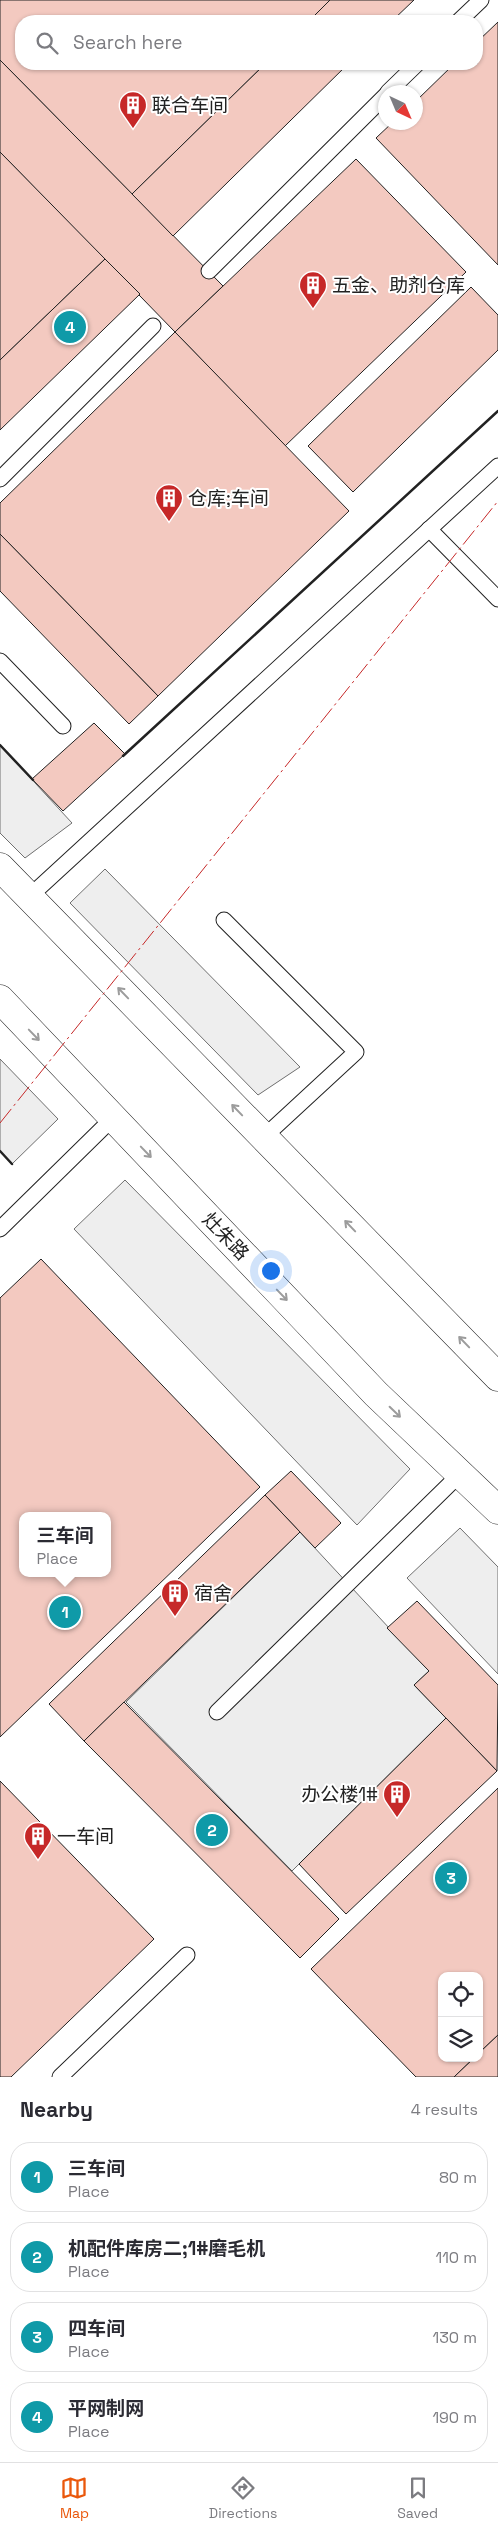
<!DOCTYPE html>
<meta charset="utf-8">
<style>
:root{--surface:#fff;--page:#f2f2f3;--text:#2b2b33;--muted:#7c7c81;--line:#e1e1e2;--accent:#ea580c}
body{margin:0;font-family:"Space Grotesk","Noto Sans SC",sans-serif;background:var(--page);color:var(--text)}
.controls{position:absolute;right:15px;bottom:15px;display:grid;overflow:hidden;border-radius:10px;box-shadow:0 1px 4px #0004}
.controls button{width:45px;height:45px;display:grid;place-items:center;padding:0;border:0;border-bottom:1px solid var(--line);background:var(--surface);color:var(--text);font:25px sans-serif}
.compass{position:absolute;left:378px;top:85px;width:45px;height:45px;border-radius:50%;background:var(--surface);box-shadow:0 1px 4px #0004;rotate:136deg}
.you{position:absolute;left:270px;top:1270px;width:18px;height:18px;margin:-12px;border:4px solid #fff;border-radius:50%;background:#1a73e8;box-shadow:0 0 0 8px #1a73e833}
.badge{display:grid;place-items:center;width:32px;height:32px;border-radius:50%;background:var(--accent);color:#fff;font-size:16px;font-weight:700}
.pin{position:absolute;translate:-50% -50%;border:2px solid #fff;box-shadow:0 1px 5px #0006}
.popup{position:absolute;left:19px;top:1512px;width:92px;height:65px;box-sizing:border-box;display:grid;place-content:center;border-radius:10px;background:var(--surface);filter:drop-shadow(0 1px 4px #0005);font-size:16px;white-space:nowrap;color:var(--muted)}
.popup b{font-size:19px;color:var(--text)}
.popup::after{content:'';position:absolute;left:50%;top:100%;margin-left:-10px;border:10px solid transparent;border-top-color:var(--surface)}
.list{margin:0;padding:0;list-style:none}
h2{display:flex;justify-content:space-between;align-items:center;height:65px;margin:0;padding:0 20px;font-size:21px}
h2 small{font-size:16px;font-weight:400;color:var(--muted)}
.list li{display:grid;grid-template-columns:32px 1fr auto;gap:15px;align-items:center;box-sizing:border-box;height:70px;margin:0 10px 10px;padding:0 10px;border:1px solid var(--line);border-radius:20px}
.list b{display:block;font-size:19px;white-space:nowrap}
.list p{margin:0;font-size:16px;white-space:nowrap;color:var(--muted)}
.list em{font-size:16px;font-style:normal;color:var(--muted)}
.icon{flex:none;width:28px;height:28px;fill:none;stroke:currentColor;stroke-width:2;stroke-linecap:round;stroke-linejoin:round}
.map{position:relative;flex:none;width:498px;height:2077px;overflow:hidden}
.search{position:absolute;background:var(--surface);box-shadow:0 1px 4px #0004;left:15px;right:15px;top:15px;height:55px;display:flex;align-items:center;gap:12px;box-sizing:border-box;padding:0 18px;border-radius:20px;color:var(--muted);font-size:19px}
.sheet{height:385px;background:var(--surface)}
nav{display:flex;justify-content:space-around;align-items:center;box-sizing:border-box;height:70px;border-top:1px solid var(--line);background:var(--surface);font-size:14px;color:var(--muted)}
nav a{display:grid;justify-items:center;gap:2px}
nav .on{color:var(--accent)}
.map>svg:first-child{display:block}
</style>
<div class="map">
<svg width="498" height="2077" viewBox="0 0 498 2077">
<rect width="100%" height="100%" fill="#fff"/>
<!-- green -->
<g fill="#eee" stroke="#6f6f6f">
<path d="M 0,745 L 72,823 L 25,858 L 0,833 Z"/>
<path d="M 105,869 L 300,1067 L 258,1095 L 70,903 Z"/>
<path d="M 0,1059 L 58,1119 L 12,1164 L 0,1151 Z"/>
<path d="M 125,1180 L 410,1469 L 357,1525 L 74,1229 Z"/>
<path d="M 460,1528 L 498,1567 L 498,1674 L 407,1578 Z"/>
</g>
<!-- parking -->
<path fill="#ededed" stroke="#6f6f6f" d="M 300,1532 L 429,1671 L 414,1685 L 446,1718 L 292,1871 L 126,1702 Z"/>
<!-- building -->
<g fill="#f3c9c0" stroke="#222" fill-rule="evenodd">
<path d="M 0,0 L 330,0 L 309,21 L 21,21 L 21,64 L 265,64 L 132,194 L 0,60 Z"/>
<path d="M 330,0 L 414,0 L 392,21 L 309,21 Z"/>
<path d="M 498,22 L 498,265 L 376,138 L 393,122 L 416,122 L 416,101 L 454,64 L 477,64 L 477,42 Z"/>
<path d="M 0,60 L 223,286 L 175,332 L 0,152 Z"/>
<path d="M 265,64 L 348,64 L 173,236 L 132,194 Z"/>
<path d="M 0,152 L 105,259 L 0,360 Z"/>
<path d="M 356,159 L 466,272 L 285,446 L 175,332 Z"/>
<path d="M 105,259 L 140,294 L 0,430 L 0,360 Z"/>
<path d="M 471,287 L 498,315 L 498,350 L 353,492 L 308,446 Z"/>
<path d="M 175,332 L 349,511 L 158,696 L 0,534 L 0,503 Z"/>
<path d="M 0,534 L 158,696 L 129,724 L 0,591 Z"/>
<path d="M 94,723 L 125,754 L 63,811 L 32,779 Z"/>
<path d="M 41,1259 L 260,1487 L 0,1737 L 0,1298 ZM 22,1516 L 108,1516 L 108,1573 L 22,1573 Z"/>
<path d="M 291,1471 L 341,1523 L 315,1548 L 265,1495 Z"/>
<path d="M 265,1495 L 300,1532 L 84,1741 L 49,1704 Z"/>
<path d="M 417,1601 L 498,1685 L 497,1771 L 414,1685 L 429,1671 L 387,1628 Z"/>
<path d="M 124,1702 L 339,1919 L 300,1958 L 84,1741 Z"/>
<path d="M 446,1718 L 497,1771 L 346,1914 L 299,1864 Z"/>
<path d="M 0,1781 L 154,1939 L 11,2077 L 0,2077 Z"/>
<path d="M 498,1788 L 498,2035 L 479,2053 L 479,1976 L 442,1976 L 442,2058 L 474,2058 L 454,2077 L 416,2077 L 311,1969 Z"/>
<path d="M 498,2035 L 498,2077 L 454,2077 L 474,2058 L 479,2058 L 479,2053 Z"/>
</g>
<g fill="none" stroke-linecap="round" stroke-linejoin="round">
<!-- service casing -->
<g stroke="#222" stroke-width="17">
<g id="service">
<path d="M 459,21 L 481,0"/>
<path d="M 388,92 L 417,64"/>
<path d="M 209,271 L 386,95"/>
<path d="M 0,479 L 153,326"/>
<path d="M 429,529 L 498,599"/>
<path d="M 0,661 L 63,726"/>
<path d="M 29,897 L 498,466"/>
<path d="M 224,920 L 356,1052 L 264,1137"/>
<path d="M 0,1229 L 113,1118"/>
<path d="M 217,1712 L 460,1474"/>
<path d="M 60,2077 L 187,1955"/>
</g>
</g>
<!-- secondary casing -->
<g stroke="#222" stroke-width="29">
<g id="secondary">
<path d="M 0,867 L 498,1377"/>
<path d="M 0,999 L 376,1394 L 498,1510"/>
</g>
</g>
<!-- service -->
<use href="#service" stroke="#fff" stroke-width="15"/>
<!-- secondary -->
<use href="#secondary" stroke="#fff" stroke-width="28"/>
<!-- wall -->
<g stroke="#222" stroke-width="2.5">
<path d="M 0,745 L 33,780"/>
<path d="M 123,756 L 498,411"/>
<path d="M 0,1151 L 12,1164"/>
</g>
<!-- power -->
<path stroke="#c62828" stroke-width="1" stroke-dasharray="18 4 2.5 4" stroke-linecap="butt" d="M 0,1123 L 498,501"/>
</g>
<!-- one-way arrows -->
<defs><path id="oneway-shaft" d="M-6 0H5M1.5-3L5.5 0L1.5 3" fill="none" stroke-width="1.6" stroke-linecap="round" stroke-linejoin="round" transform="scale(1.25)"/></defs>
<g stroke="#9c9c9c">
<use href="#oneway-shaft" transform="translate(123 993) rotate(-134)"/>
<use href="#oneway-shaft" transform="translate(34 1035) rotate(46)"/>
<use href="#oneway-shaft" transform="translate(237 1110) rotate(-134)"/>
<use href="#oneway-shaft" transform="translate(146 1152) rotate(46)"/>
<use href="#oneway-shaft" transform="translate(350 1226) rotate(-134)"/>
<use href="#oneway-shaft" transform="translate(282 1295) rotate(46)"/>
<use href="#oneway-shaft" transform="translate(464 1342) rotate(-134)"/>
<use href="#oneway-shaft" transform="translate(395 1412) rotate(44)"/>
</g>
<!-- icons -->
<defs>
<g id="building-pin" transform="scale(1.4375)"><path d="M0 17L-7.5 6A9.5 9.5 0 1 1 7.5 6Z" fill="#c62828" stroke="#fff"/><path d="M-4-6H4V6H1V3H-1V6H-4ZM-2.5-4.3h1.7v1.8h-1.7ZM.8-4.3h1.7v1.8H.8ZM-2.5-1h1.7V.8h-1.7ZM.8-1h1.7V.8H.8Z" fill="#fff"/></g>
</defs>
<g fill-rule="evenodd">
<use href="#building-pin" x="133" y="105"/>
<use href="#building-pin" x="313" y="285"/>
<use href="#building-pin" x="169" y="498"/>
<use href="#building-pin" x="175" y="1593"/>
<use href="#building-pin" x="397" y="1794"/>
<use href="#building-pin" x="38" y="1836"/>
</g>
<g text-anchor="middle" stroke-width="4" stroke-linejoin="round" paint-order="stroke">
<!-- poi labels -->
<g font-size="19" fill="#222" stroke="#fff" text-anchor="start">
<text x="152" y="112">联合车间</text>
<text x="332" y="292">五金、助剂仓库</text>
<text x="188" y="505">仓库;车间</text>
<text x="194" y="1600">宿舍</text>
<text x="378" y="1801" text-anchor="end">办公楼1#</text>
<text x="57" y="1843">一车间</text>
</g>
<!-- street labels -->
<g font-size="19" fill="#222" stroke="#fff">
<text transform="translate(226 1236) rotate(46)" y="7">灶朱路</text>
</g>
</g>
</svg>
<div class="controls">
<button><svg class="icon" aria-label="locate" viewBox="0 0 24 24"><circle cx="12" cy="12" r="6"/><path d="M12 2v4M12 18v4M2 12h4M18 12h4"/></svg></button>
<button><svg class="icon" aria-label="layers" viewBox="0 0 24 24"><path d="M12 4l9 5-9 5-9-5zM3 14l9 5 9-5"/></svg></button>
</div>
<svg class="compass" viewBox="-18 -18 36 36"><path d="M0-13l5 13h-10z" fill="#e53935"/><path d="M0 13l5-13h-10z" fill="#7c7c81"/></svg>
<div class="you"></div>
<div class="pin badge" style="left:65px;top:1612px;background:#0f9aa8">1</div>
<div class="popup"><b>三车间</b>Place</div>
<div class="pin badge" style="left:212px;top:1830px;background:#0f9aa8">2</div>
<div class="pin badge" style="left:451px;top:1878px;background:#0f9aa8">3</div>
<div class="pin badge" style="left:70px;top:327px;background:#0f9aa8">4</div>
<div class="search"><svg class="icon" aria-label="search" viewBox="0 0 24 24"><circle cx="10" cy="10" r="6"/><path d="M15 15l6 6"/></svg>Search here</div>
</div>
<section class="sheet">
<h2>Nearby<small>4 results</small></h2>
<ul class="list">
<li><span class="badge" style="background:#0f9aa8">1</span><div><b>三车间</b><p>Place</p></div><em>80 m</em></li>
<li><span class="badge" style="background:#0f9aa8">2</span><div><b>机配件库房二;1#磨毛机</b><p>Place</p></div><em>110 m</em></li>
<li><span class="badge" style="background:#0f9aa8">3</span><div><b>四车间</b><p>Place</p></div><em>130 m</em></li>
<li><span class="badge" style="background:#0f9aa8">4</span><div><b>平网制网</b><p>Place</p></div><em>190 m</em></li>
</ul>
</section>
<nav>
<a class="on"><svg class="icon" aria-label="map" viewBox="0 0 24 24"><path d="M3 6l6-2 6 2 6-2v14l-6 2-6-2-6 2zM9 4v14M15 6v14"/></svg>Map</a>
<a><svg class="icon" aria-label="directions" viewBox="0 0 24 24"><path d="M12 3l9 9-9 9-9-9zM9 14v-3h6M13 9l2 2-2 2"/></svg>Directions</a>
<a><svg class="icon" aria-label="saved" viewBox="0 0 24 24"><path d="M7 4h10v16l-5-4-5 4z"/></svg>Saved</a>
</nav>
